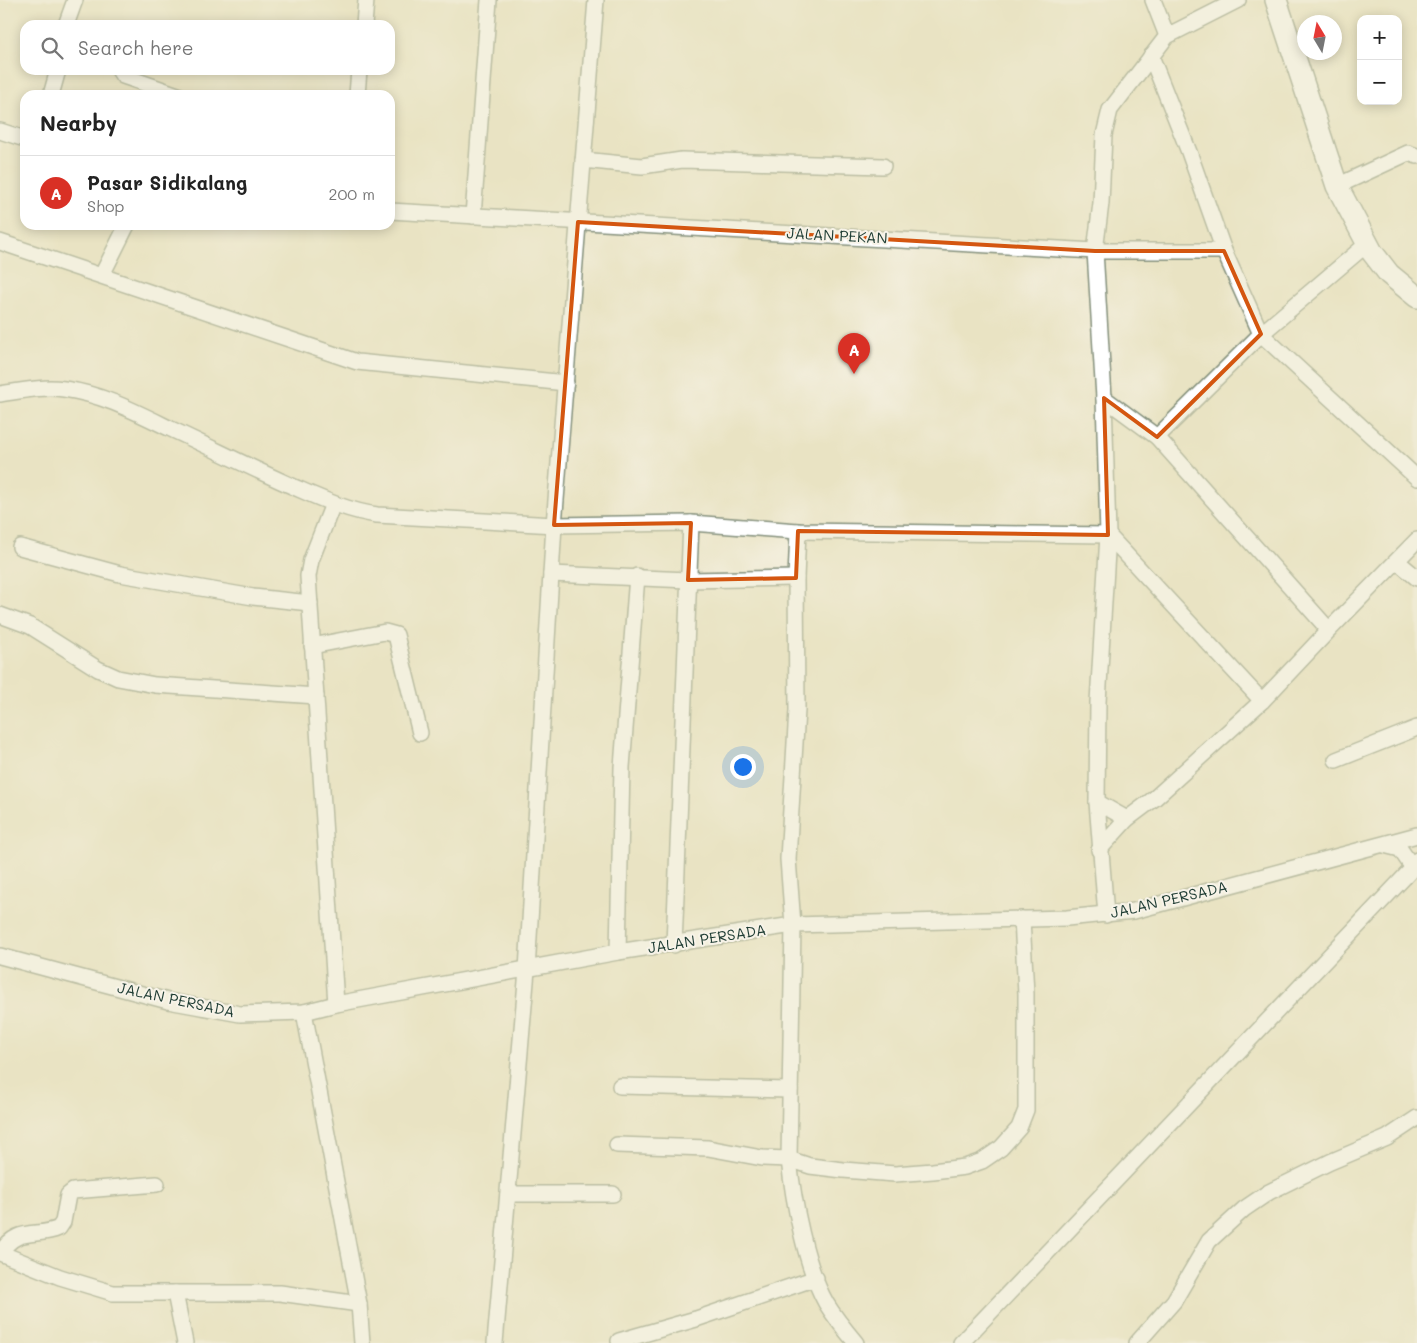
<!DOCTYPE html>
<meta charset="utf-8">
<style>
:root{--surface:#fff;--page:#f6f6f6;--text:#222;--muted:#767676;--line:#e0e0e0;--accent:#d93025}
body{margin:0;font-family:Mali,sans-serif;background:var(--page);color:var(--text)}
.controls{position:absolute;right:15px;top:15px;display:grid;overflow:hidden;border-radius:10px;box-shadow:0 2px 12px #0003}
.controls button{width:45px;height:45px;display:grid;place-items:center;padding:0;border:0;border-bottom:1px solid var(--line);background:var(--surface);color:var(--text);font:25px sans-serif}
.compass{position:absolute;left:1297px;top:15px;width:45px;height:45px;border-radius:50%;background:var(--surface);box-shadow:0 2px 12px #0003;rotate:350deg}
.you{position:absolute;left:742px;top:766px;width:18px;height:18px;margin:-12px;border:4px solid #fff;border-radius:50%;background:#1a73e8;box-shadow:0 0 0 8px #1a73e833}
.badge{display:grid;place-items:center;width:32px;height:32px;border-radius:50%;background:var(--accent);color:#fff;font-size:16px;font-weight:700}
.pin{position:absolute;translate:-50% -41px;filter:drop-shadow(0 1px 2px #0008)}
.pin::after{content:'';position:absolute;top:26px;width:18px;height:15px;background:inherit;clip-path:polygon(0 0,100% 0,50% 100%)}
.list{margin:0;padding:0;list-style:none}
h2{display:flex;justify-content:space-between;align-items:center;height:65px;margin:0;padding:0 20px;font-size:21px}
h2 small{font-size:16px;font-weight:400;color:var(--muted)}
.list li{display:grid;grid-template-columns:32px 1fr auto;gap:15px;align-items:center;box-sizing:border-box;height:75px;padding:0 20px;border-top:1px solid var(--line)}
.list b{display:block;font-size:19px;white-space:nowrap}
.list p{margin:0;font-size:16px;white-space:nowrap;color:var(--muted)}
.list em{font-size:16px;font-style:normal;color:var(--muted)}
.icon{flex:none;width:28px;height:28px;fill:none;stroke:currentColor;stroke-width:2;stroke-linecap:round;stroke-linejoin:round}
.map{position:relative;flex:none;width:1417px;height:1343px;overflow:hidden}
.search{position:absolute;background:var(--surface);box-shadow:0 2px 12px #0003;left:20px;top:20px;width:375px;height:55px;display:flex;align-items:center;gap:12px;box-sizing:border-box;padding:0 18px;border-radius:15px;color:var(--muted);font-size:19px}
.panel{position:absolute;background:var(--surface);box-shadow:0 2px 12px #0003;left:20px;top:90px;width:375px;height:140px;border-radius:15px}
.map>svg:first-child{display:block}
</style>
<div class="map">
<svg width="1417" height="1343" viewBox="0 0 1417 1343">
<rect width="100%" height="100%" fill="#f7f3e8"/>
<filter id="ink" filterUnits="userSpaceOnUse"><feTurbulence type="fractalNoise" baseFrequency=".02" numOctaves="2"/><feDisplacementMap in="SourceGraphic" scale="10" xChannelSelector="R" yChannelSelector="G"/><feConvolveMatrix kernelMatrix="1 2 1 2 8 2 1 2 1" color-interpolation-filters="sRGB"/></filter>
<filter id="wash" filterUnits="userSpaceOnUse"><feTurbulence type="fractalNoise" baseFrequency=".0096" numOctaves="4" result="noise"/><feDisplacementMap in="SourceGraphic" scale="20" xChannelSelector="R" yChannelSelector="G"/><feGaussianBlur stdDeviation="1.12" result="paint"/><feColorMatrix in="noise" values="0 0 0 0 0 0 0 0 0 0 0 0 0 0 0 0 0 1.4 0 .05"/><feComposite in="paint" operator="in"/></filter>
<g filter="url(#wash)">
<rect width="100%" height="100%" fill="#e9e3c3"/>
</g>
<g filter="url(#ink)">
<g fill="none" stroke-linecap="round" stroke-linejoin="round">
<!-- minor casing -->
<g stroke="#84907c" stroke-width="18">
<g id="minor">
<path d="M 1153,0 L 1167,36"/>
<path d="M 66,25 L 75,0"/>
<path d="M 364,25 L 366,0"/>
<path d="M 1151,56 L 1189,152 L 1224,251 L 1261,334 L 1417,478"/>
<path d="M 119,70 L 123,76 L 178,95"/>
<path d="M 51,95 L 58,70"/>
<path d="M 357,95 L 359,70"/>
<path d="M 0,131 L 25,139"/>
<path d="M 583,160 L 642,166 L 682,160 L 883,166"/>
<path d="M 1337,186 L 1408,153 L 1417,156"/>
<path d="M 390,211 L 1095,251 L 1224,251"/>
<path d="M 473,216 L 489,0"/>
<path d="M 0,242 L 357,362 L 566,383"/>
<path d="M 102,275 L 127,225"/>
<path d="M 0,394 C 21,391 43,386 64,389 C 102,394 136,412 171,429 C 214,449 257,471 301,490 C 326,501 350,511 377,515 L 554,525 L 691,523 L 798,531 L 1108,535 L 1262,701"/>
<path d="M 1104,398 L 1157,437 L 1329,630"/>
<path d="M 1157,437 L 1261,334 L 1367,244"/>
<path d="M 333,504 L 311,560 L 308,576 L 336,1004"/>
<path d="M 798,531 L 796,578 L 797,710 L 788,859 L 793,925 L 789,1159 C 793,1200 806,1268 826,1303 C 835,1318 845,1330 856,1343"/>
<path d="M 20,547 L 120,574 L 253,597 L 310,603"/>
<path d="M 1398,562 L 1417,578"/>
<path d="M 551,574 L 688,580 L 796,578"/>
<path d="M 0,615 L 30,626 L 98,669 L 118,678 L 155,685 L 316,696"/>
<path d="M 312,646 L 385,632 L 396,635 L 420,733"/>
<path d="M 1336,760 L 1417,728"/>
<path d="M 1097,802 L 1127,819"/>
<path d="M 1384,845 L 1400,849 L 1413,868"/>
<path d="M 1099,850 L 1127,819 L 1155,798 L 1262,701 L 1329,630 L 1417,540"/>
<path d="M 1106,915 L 1097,802 L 1098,702 L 1108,535 L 1104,398 L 1095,251 L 1101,203 L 1104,135 L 1110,110 L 1167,36 L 1238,0"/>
<path d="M 674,945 L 691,523"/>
<path d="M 618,952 L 622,767 L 637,576"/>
<path d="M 0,956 L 168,1001 L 240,1014 L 304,1012 L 336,1004 L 618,952 L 793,925 L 1067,918 L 1134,911 L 1417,835"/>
<path d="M 304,1012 L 359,1304 L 362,1343"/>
<path d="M 620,1086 L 790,1090"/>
<path d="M 617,1145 L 708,1148 L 762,1158 L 789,1159 L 810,1166 L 843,1170 L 895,1174 L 933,1171 L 965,1167 L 982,1161 L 1001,1148 L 1019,1128 L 1026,1110 L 1026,994 L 1022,919"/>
<path d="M 508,1194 L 613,1194"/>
<path d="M 0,1253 L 60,1277 L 113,1293 L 280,1293 L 359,1304"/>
<path d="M 1,1253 C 16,1226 37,1238 59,1228 L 63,1222 L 68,1195 L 73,1191 L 157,1184"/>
<path d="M 175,1293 L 185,1343"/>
<path d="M 619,1341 L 696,1319 L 816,1278"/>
<path d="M 495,1343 L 527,970 L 554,525 L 596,0"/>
<path d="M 961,1343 L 1413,868 L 1417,860"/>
<path d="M 1137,1343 L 1174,1301 L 1209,1241 L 1244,1209 L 1269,1192 L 1330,1162 L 1387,1138 L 1417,1118"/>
</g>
</g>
<!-- highway casing -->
<g stroke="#84907c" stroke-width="24">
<path id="highway" d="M 1276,0 L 1337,186 L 1372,252 L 1389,274 L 1417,297"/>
</g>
<!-- minor -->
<use href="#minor" stroke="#fff" stroke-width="15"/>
<!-- highway -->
<use href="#highway" stroke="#fff" stroke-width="21"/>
</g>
</g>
<!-- marked area -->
<path d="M0 0H1417V1343H0ZM 578,222 L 1095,251 L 1224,251 L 1261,334 L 1157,437 L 1104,398 L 1108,535 L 798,531 L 796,578 L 688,580 L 691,523 L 554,525 Z" fill="#e9e3c3" fill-opacity=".55" fill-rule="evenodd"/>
<path fill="none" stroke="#d45610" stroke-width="4" stroke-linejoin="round" d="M 578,222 L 1095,251 L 1224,251 L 1261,334 L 1157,437 L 1104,398 L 1108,535 L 798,531 L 796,578 L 688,580 L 691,523 L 554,525 Z"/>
<g text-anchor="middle" stroke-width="4" stroke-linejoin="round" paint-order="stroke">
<!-- street labels -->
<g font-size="15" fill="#1f3d34" stroke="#f7f3e8">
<text transform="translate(837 236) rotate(3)" y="5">JALAN PEKAN</text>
<text transform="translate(1169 900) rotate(-13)" y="5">JALAN PERSADA</text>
<text transform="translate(707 939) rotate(-9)" y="5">JALAN PERSADA</text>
<text transform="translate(176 1000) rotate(12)" y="5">JALAN PERSADA</text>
</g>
</g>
</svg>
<div class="controls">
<button>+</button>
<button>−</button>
</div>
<svg class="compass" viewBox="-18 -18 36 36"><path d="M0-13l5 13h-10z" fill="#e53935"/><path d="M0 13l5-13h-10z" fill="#767676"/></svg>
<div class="you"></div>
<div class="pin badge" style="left:854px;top:374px">A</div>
<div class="search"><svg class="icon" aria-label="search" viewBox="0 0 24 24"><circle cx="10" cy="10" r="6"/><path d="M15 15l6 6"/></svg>Search here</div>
<section class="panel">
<h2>Nearby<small></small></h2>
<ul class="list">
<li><span class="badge">A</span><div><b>Pasar Sidikalang</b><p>Shop</p></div><em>200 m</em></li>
</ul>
</section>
</div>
